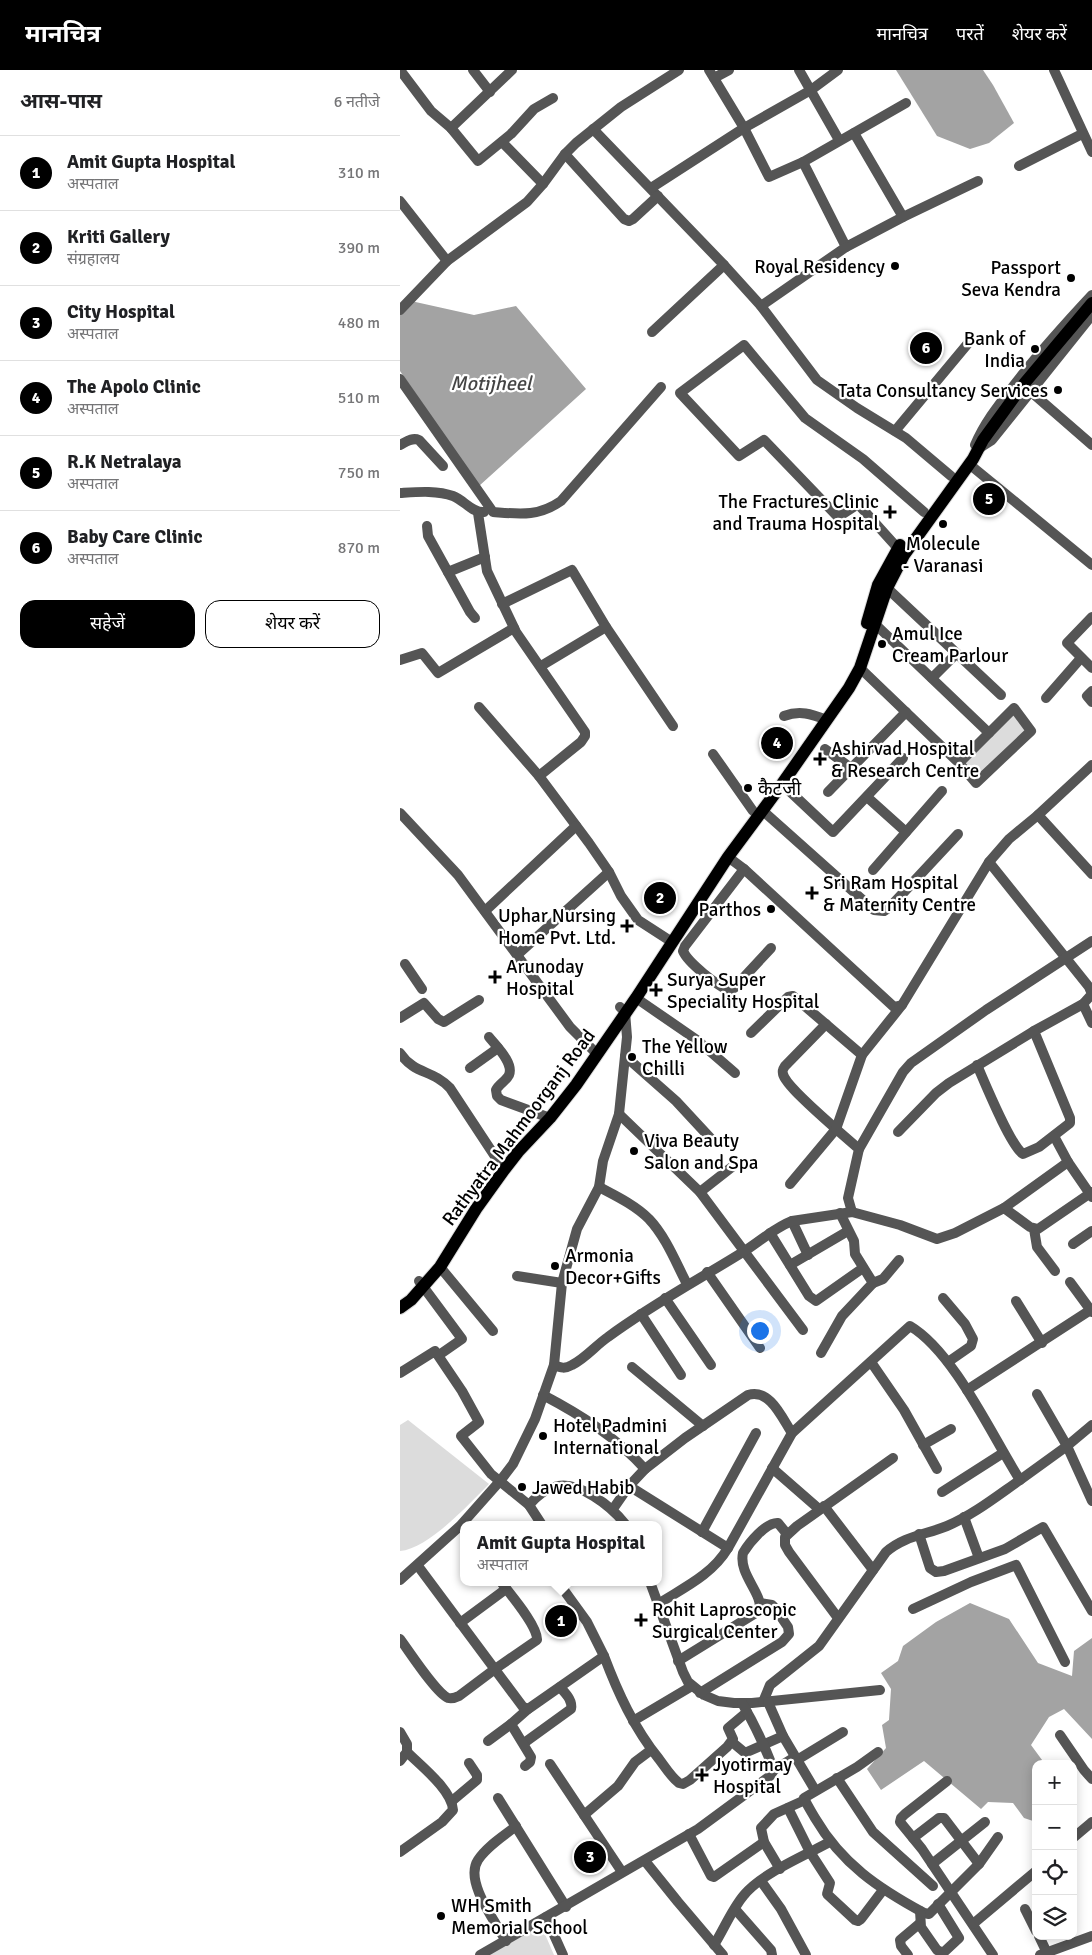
<!DOCTYPE html>
<html lang="hi">
<meta charset="utf-8">
<style>
:root{--surface:#fff;--page:#f2f2f2;--text:#202124;--muted:#757577;--line:#e0e0e0;--accent:#000}
body{margin:0;font-family:Signika,"Noto Sans Devanagari",sans-serif;background:var(--page);color:var(--text)}
.controls{position:absolute;right:15px;bottom:15px;display:grid;overflow:hidden;border-radius:10px;box-shadow:0 2px 12px #0003}
.controls button{width:45px;height:45px;display:grid;place-items:center;padding:0;border:0;border-bottom:1px solid var(--line);background:var(--surface);color:var(--text);font:25px sans-serif}
.you{position:absolute;left:359px;top:1260px;width:18px;height:18px;margin:-12px;border:4px solid #fff;border-radius:50%;background:#1a73e8;box-shadow:0 0 0 8px #1a73e833}
.badge{display:grid;place-items:center;width:32px;height:32px;border-radius:50%;background:var(--accent);color:#fff;font-size:16px;font-weight:700}
.pin{position:absolute;translate:-50% -50%;border:2px solid #fff;box-shadow:0 1px 5px #0006}
.popup{position:absolute;left:60px;top:1451px;width:202px;height:65px;box-sizing:border-box;display:grid;place-content:center;border-radius:10px;background:var(--surface);filter:drop-shadow(0 1px 4px #0005);font-size:16px;white-space:nowrap;color:var(--muted)}
.popup b{font-size:19px;color:var(--text)}
.popup::after{content:'';position:absolute;left:50%;top:100%;margin-left:-10px;border:10px solid transparent;border-top-color:var(--surface)}
.list{margin:0;padding:0;list-style:none}
h2{display:flex;justify-content:space-between;align-items:center;height:65px;margin:0;padding:0 20px;font-size:21px}
h2 small{font-size:16px;font-weight:400;color:var(--muted)}
.list li{display:grid;grid-template-columns:32px 1fr auto;gap:15px;align-items:center;box-sizing:border-box;height:75px;padding:0 20px;border-top:1px solid var(--line)}
.list b{display:block;font-size:19px;white-space:nowrap}
.list p{margin:0;font-size:16px;white-space:nowrap;color:var(--muted)}
.list em{font-size:16px;font-style:normal;color:var(--muted)}
.actions{display:flex;gap:10px;padding:15px 20px}
.actions a{flex:1;padding:11px 0;border:1px solid var(--accent);border-radius:15px;text-align:center;font-size:18px;color:var(--accent)}
.actions .main{background:var(--accent);color:#fff}
.icon{flex:none;width:28px;height:28px;fill:none;stroke:currentColor;stroke-width:2;stroke-linecap:round;stroke-linejoin:round}
.map{position:relative;flex:none;width:692px;height:1885px;overflow:hidden}
header{display:flex;align-items:center;gap:30px;box-sizing:border-box;height:70px;padding:0 25px;background:var(--accent);color:#fff}
header strong{font-size:24px}
nav{display:flex;gap:28px;margin-inline-start:auto;font-size:18px}
main{display:flex}
aside{flex:1;background:var(--surface)}
.map>svg:first-child{display:block}
</style>
<header>
<strong>मानचित्र</strong>
<nav><a>मानचित्र</a><a>परतें</a><a>शेयर करें</a></nav>
</header>
<main>
<aside>
<h2>आस-पास<small>6 नतीजे</small></h2>
<ul class="list">
<li><span class="badge">1</span><div><b>Amit Gupta Hospital</b><p>अस्पताल</p></div><em>310 m</em></li>
<li><span class="badge">2</span><div><b>Kriti Gallery</b><p>संग्रहालय</p></div><em>390 m</em></li>
<li><span class="badge">3</span><div><b>City Hospital</b><p>अस्पताल</p></div><em>480 m</em></li>
<li><span class="badge">4</span><div><b>The Apolo Clinic</b><p>अस्पताल</p></div><em>510 m</em></li>
<li><span class="badge">5</span><div><b>R.K Netralaya</b><p>अस्पताल</p></div><em>750 m</em></li>
<li><span class="badge">6</span><div><b>Baby Care Clinic</b><p>अस्पताल</p></div><em>870 m</em></li>
</ul>
<div class="actions"><a class="main">सहेजें</a><a>शेयर करें</a></div>
</aside>
<div class="map">
<svg width="692" height="1885" viewBox="0 0 692 1885">
<rect width="100%" height="100%" fill="#fff"/>
<!-- green -->
<g fill="#dcdcdc">
<path d="M 615,641 L 629,662 L 578,711 L 563,693 Z"/>
<path d="M 8,1350 L 89,1414 C 69,1434 28,1479 0,1481 L 0,1355 Z"/>
<path d="M 141,1855 L 154,1885 L 86,1885 Z"/>
</g>
<!-- water -->
<g fill="#a3a3a3">
<path d="M 496,0 L 583,0 L 593,15 L 614,53 L 589,73 L 570,79 L 537,66 Z"/>
<path d="M 11,231 L 74,245 L 116,236 L 186,319 L 79,416 L 0,301 L 0,242 Z"/>
<path d="M 570,1533 L 609,1549 L 638,1593 L 672,1606 L 674,1581 L 692,1568 L 692,1669 L 664,1639 L 649,1647 L 631,1675 L 645,1694 L 636,1694 L 636,1752 L 624,1748 L 613,1733 L 588,1732 L 581,1739 L 524,1691 L 481,1720 L 467,1699 L 486,1678 L 482,1655 L 489,1650 L 491,1619 L 481,1603 L 498,1591 L 503,1576 L 536,1552 Z"/>
</g>
<g fill="none" stroke-linecap="round" stroke-linejoin="round">
<!-- major casing -->
<g stroke="#dbdbdb" stroke-width="14">
<g id="major">
<path d="M 467,553 L 478,515 L 500,475"/>
<path d="M 0,1238 L 11,1230 L 40,1197 L 76,1139 L 104,1100 L 118,1082 L 150,1048 L 176,1015 L 236,928 L 328,787 L 382,714 L 449,618 L 460,598 L 487,518 L 504,485 L 573,389 L 583,370 L 623,315 L 692,233"/>
</g>
</g>
<!-- minor -->
<g stroke="#555" stroke-width="10">
<path d="M 0,0 L 31,41 L 51,58 L 78,91 L 111,64 L 134,39 L 153,28"/>
<path d="M 73,0 L 90,22"/>
<path d="M 309,0 L 344,58 L 369,107 L 403,92 L 506,33"/>
<path d="M 399,0 L 439,70"/>
<path d="M 654,0 L 692,82"/>
<path d="M 314,8 L 329,0"/>
<path d="M 51,58 L 112,0"/>
<path d="M 193,59 L 324,195 L 361,236 L 417,310 L 457,338 L 506,368 L 551,406"/>
<path d="M 454,63 L 503,147"/>
<path d="M 102,72 L 143,114"/>
<path d="M 165,84 L 224,149 L 229,151 L 233,149 L 258,126"/>
<path d="M 403,92 L 446,177 L 503,147 L 578,111"/>
<path d="M 619,96 L 682,64"/>
<path d="M 251,118 L 344,58 L 411,20 L 438,0"/>
<path d="M 0,131 L 47,191"/>
<path d="M 361,236 L 446,177"/>
<path d="M 0,240 L 47,191 L 127,132 L 143,114 L 165,84 L 176,73 L 221,37 L 279,0"/>
<path d="M 252,262 L 324,195"/>
<path d="M 0,309 L 93,442 C 119,444 138,447 161,431 L 261,317"/>
<path d="M 630,321 L 692,375"/>
<path d="M 495,361 L 570,271"/>
<path d="M 0,375 C 6,372 12,367 19,370 L 43,396"/>
<path d="M 575,375 C 584,354 597,337 611,319 C 636,286 664,255 692,225"/>
<path d="M 581,377 L 592,370 L 692,245"/>
<path d="M 569,394 L 692,495"/>
<path d="M 0,423 C 16,422 37,420 53,426 C 64,430 72,443 84,442"/>
<path d="M 78,443 L 87,501 L 116,562 L 185,662 L 185,666 L 181,672 L 139,706 L 189,773 L 209,802 L 221,826 L 238,850 L 272,872"/>
<path d="M 27,456 L 28,466 L 70,542 L 75,548"/>
<path d="M 503,484 L 458,434 L 438,447 L 364,370 L 339,386 L 280,323 L 344,275 L 405,348 L 463,389 L 524,442"/>
<path d="M 48,502 L 85,487"/>
<path d="M 487,518 L 601,625"/>
<path d="M 102,534 L 172,500 L 206,557 L 273,656"/>
<path d="M 692,547 L 667,573 L 692,598"/>
<path d="M 0,590 L 22,583 L 38,603 L 114,558"/>
<path d="M 141,596 L 206,557"/>
<path d="M 460,598 L 559,693 L 589,663 L 475,554"/>
<path d="M 532,608 L 556,584"/>
<path d="M 692,621 L 687,626 L 692,632"/>
<path d="M 646,628 L 681,588"/>
<path d="M 79,637 L 139,706"/>
<path d="M 384,646 C 400,640 411,644 427,650"/>
<path d="M 425,679 L 451,698"/>
<path d="M 313,684 L 353,741"/>
<path d="M 559,693 L 576,713 L 631,661 L 614,638 L 589,663"/>
<path d="M 382,714 L 433,762 L 503,688"/>
<path d="M 428,722 L 506,642"/>
<path d="M 467,727 L 506,762"/>
<path d="M 363,741 L 474,840 L 484,841 L 490,837 L 558,764"/>
<path d="M 0,743 L 58,805 L 170,957 L 197,984"/>
<path d="M 638,745 L 692,695"/>
<path d="M 328,787 L 344,799 L 494,937 L 502,935 L 589,792 L 689,917 L 692,924 L 683,934 L 634,961 L 670,1048 L 670,1053 L 639,1077 L 623,1084 C 610,1075 585,1013 577,995"/>
<path d="M 589,792 L 609,769 L 638,745 L 692,804"/>
<path d="M 344,799 L 285,876 L 283,881 C 288,893 317,915 329,921 L 334,918 L 371,878"/>
<path d="M 473,800 L 542,721"/>
<path d="M 85,841 L 176,756"/>
<path d="M 117,885 L 209,802"/>
<path d="M 5,894 L 22,919"/>
<path d="M 236,928 L 297,970 L 335,1003"/>
<path d="M 683,934 L 692,953"/>
<path d="M 0,948 L 24,933 L 38,949 L 44,952 L 79,930"/>
<path d="M 351,963 L 388,927 L 393,926 L 462,985"/>
<path d="M 89,967 C 96,976 114,993 109,1005 C 106,1011 99,1014 96,1020 L 97,1026 L 101,1030 L 150,1048"/>
<path d="M 0,983 C 15,1005 32,999 50,1018 L 104,1100"/>
<path d="M 225,986 L 276,1031 L 314,1072"/>
<path d="M 70,998 L 98,978"/>
<path d="M 219,1044 L 300,1122 L 403,1260"/>
<path d="M 498,1062 L 536,1023 L 549,1013 L 634,961"/>
<path d="M 654,1066 L 668,1092 L 692,1127"/>
<path d="M 459,1079 L 503,1002 L 511,993 L 586,940 L 692,871"/>
<path d="M 390,1114 L 436,1059 C 426,1050 385,1015 383,1004 C 382,1000 383,999 385,996 L 426,954"/>
<path d="M 199,1117 C 216,1126 235,1135 249,1149 C 266,1167 276,1193 287,1214"/>
<path d="M 300,1122 L 337,1093"/>
<path d="M 604,1138 L 668,1092"/>
<path d="M 452,1142 L 448,1128 L 459,1079 L 436,1059 L 462,985 L 502,935"/>
<path d="M 392,1151 L 408,1185"/>
<path d="M 634,1159 L 637,1177 L 655,1201"/>
<path d="M 370,1163 L 409,1226 L 416,1231 L 463,1198"/>
<path d="M 673,1174 L 692,1161"/>
<path d="M 390,1195 L 448,1161"/>
<path d="M 40,1197 L 93,1261"/>
<path d="M 307,1202 L 360,1278"/>
<path d="M 117,1206 L 162,1213"/>
<path d="M 19,1211 L 62,1269 L 39,1285"/>
<path d="M 670,1212 L 692,1242"/>
<path d="M 473,1213 L 483,1209 L 499,1190"/>
<path d="M 265,1228 L 311,1295"/>
<path d="M 543,1228 L 565,1254 L 573,1269 L 571,1276 L 548,1292"/>
<path d="M 616,1231 L 642,1273"/>
<path d="M 241,1244 L 281,1305"/>
<path d="M 421,1283 L 442,1246 L 473,1213 L 455,1184 L 454,1171 L 440,1143"/>
<path d="M 471,1292 L 504,1340 L 537,1399"/>
<path d="M 154,1295 C 161,1298 165,1299 172,1295 C 186,1288 195,1276 208,1267 C 251,1235 298,1210 343,1182 C 359,1172 374,1158 392,1151 L 452,1142 L 500,1155 L 537,1169 L 555,1163 L 604,1138 L 630,1157 L 638,1159 L 692,1122"/>
<path d="M 232,1297 L 303,1356"/>
<path d="M 0,1303 L 35,1281 L 62,1321 L 79,1352 L 61,1366 L 91,1404 L 129,1435 L 142,1455"/>
<path d="M 567,1320 L 692,1239"/>
<path d="M 637,1324 L 667,1376 L 692,1431"/>
<path d="M 143,1325 C 181,1345 216,1367 245,1399 L 229,1416 L 328,1478 L 392,1363 L 510,1256 C 554,1282 592,1366 620,1410 L 667,1376 L 692,1355"/>
<path d="M 523,1375 L 551,1359"/>
<path d="M 372,1398 L 419,1439"/>
<path d="M 245,1399 L 285,1368 L 348,1325 C 370,1318 382,1348 392,1363"/>
<path d="M 542,1422 L 603,1383"/>
<path d="M 129,1435 C 136,1427 143,1420 154,1417 C 178,1409 212,1437 226,1455"/>
<path d="M 424,1436 L 473,1500"/>
<path d="M 213,1439 L 229,1416"/>
<path d="M 564,1447 L 579,1488"/>
<path d="M 302,1462 L 356,1363"/>
<path d="M 519,1464 L 530,1498 L 536,1502 L 544,1501 L 605,1479 L 643,1457 L 692,1541"/>
<path d="M 18,1496 L 123,1637 L 128,1639 L 131,1637 L 204,1586 C 218,1623 234,1658 259,1689 C 265,1697 271,1707 279,1713 L 283,1714 L 290,1710 L 327,1677 L 333,1669 L 328,1658 L 347,1642"/>
<path d="M 0,1510 L 60,1456 L 100,1411 L 113,1394 L 135,1349 L 154,1295 L 162,1213 L 177,1159 L 199,1117 L 203,1091 L 219,1044 L 227,967 L 225,942 L 220,937"/>
<path d="M 158,1512 L 187,1552 L 204,1586"/>
<path d="M 250,1512 L 283,1602 L 288,1612 L 304,1625 L 318,1631 L 334,1633 L 352,1633 L 480,1620"/>
<path d="M 258,1534 C 283,1518 312,1505 328,1478"/>
<path d="M 513,1539 L 571,1512 L 616,1495 L 665,1592"/>
<path d="M 438,1548 L 389,1482 L 385,1475 L 385,1467 L 397,1456 L 493,1388"/>
<path d="M 60,1553 L 106,1519"/>
<path d="M 0,1569 C 9,1581 36,1623 48,1628 C 52,1629 55,1628 59,1626 L 95,1599 L 137,1570 C 138,1556 110,1524 101,1512"/>
<path d="M 278,1591 L 359,1541 C 365,1525 338,1505 343,1483 C 349,1473 366,1452 378,1453 L 387,1464"/>
<path d="M 300,1623 L 382,1572 L 389,1564 L 388,1557 L 375,1538 L 372,1535 L 360,1533"/>
<path d="M 363,1632 L 370,1615 L 419,1576 L 486,1482 C 504,1466 525,1465 547,1456 C 573,1445 597,1426 620,1410"/>
<path d="M 368,1632 L 383,1666 L 415,1720"/>
<path d="M 233,1651 L 292,1616"/>
<path d="M 0,1662 L 7,1674 L 7,1682 L 0,1691"/>
<path d="M 660,1665 L 684,1700 L 692,1709"/>
<path d="M 88,1671 L 111,1654"/>
<path d="M 332,1672 L 344,1682 L 347,1682 L 383,1666"/>
<path d="M 124,1673 L 171,1639 C 173,1630 165,1623 160,1617"/>
<path d="M 478,1682 L 457,1697 L 404,1728 C 407,1735 411,1741 415,1748 C 442,1794 478,1818 524,1843 L 529,1844 L 579,1794 L 598,1767"/>
<path d="M 397,1690 L 443,1662"/>
<path d="M 150,1694 L 222,1802"/>
<path d="M 125,1696 L 130,1692 L 131,1687 L 111,1654 L 128,1639"/>
<path d="M 374,1700 L 395,1687"/>
<path d="M 437,1708 L 473,1762 L 533,1816"/>
<path d="M 547,1711 L 505,1744 L 501,1748 L 500,1752 L 522,1779 L 593,1885"/>
<path d="M 98,1728 L 166,1837"/>
<path d="M 52,1731 L 77,1710 L 77,1705 L 69,1693"/>
<path d="M 388,1738 L 410,1782 L 430,1813 L 427,1824 L 455,1850 L 458,1851 L 461,1849 L 483,1820"/>
<path d="M 184,1745 L 218,1716 L 235,1692 L 251,1680"/>
<path d="M 289,1764 L 311,1806 L 314,1807 L 364,1772"/>
<path d="M 513,1768 L 539,1748 L 544,1748 L 579,1794"/>
<path d="M 673,1768 L 692,1752"/>
<path d="M 0,1782 L 42,1752 L 53,1740 C 52,1720 21,1696 7,1682"/>
<path d="M 245,1791 L 278,1832 L 323,1885"/>
<path d="M 532,1794 L 585,1752"/>
<path d="M 380,1799 L 364,1772 L 361,1758 L 374,1744 L 405,1730"/>
<path d="M 361,1811 L 381,1839 L 406,1885"/>
<path d="M 335,1839 L 371,1880 L 372,1885"/>
<path d="M 625,1839 L 636,1861"/>
<path d="M 520,1841 L 521,1857 L 537,1880 L 543,1883 L 559,1868 L 538,1834"/>
<path d="M 146,1847 L 163,1885"/>
<path d="M 573,1854 L 636,1801"/>
<path d="M 639,1866 L 647,1883"/>
<path d="M 106,1871 C 95,1851 64,1811 78,1790 C 87,1776 104,1766 116,1756"/>
<path d="M 314,1875 C 324,1859 332,1839 344,1825 C 361,1804 405,1785 430,1772"/>
<path d="M 80,1885 L 298,1759 L 370,1706 L 374,1700 C 365,1677 355,1655 342,1633"/>
<path d="M 508,1885 L 501,1876 L 500,1870 L 519,1854"/>
<path d="M 640,1885 L 692,1866"/>
</g>
<!-- major -->
<use href="#major" stroke="#000" stroke-width="12"/>
</g>
<!-- markers -->
<g fill="#000" stroke="#fff" stroke-width="2">
<circle cx="495" cy="196" r="5"/>
<circle cx="671" cy="208" r="5"/>
<circle cx="635" cy="279" r="5"/>
<circle cx="658" cy="320" r="5"/>
<path d="M487.5 434.5h5v5h5v5h-5v5h-5v-5h-5v-5h5z"/>
<circle cx="543" cy="454" r="5"/>
<circle cx="482" cy="574" r="5"/>
<path d="M417.5 681.5h5v5h5v5h-5v5h-5v-5h-5v-5h5z"/>
<circle cx="348" cy="718" r="5"/>
<path d="M409.5 815.5h5v5h5v5h-5v5h-5v-5h-5v-5h5z"/>
<circle cx="371" cy="839" r="5"/>
<path d="M224.5 848.5h5v5h5v5h-5v5h-5v-5h-5v-5h5z"/>
<path d="M92.5 899.5h5v5h5v5h-5v5h-5v-5h-5v-5h5z"/>
<path d="M253.5 912.5h5v5h5v5h-5v5h-5v-5h-5v-5h5z"/>
<circle cx="232" cy="987" r="5"/>
<circle cx="234" cy="1081" r="5"/>
<circle cx="155" cy="1196" r="5"/>
<circle cx="143" cy="1366" r="5"/>
<circle cx="122" cy="1417" r="5"/>
<path d="M238.5 1542.5h5v5h5v5h-5v5h-5v-5h-5v-5h5z"/>
<path d="M299.5 1697.5h5v5h5v5h-5v5h-5v-5h-5v-5h5z"/>
<circle cx="41" cy="1846" r="5"/>
</g>
<g text-anchor="middle" stroke-width="4.5" stroke-linejoin="round" paint-order="stroke">
<!-- poi labels -->
<g font-size="19" fill="#000" stroke="#fff" text-anchor="start">
<text x="485" y="203" text-anchor="end">Royal Residency</text>
<text x="661" y="204" text-anchor="end">Passport<tspan x="661" dy="22">Seva Kendra</tspan></text>
<text x="625" y="275" text-anchor="end">Bank of<tspan x="625" dy="22">India</tspan></text>
<text x="648" y="327" text-anchor="end">Tata Consultancy Services</text>
<text x="479" y="438" text-anchor="end">The Fractures Clinic<tspan x="479" dy="22">and Trauma Hospital</tspan></text>
<text x="543" y="480" text-anchor="middle">Molecule<tspan x="543" dy="22">- Varanasi</tspan></text>
<text x="492" y="570">Amul Ice<tspan x="492" dy="22">Cream Parlour</tspan></text>
<text x="431" y="685">Ashirvad Hospital<tspan x="431" dy="22">&amp; Research Centre</tspan></text>
<text x="358" y="725">कैटजी</text>
<text x="423" y="819">Sri Ram Hospital<tspan x="423" dy="22">&amp; Maternity Centre</tspan></text>
<text x="361" y="846" text-anchor="end">Parthos</text>
<text x="216" y="852" text-anchor="end">Uphar Nursing<tspan x="216" dy="22">Home Pvt. Ltd.</tspan></text>
<text x="106" y="903">Arunoday<tspan x="106" dy="22">Hospital</tspan></text>
<text x="267" y="916">Surya Super<tspan x="267" dy="22">Speciality Hospital</tspan></text>
<text x="242" y="983">The Yellow<tspan x="242" dy="22">Chilli</tspan></text>
<text x="244" y="1077">Viva Beauty<tspan x="244" dy="22">Salon and Spa</tspan></text>
<text x="165" y="1192">Armonia<tspan x="165" dy="22">Decor+Gifts</tspan></text>
<text x="153" y="1362">Hotel Padmini<tspan x="153" dy="22">International</tspan></text>
<text x="132" y="1424">Jawed Habib</text>
<text x="252" y="1546">Rohit Laproscopic<tspan x="252" dy="22">Surgical Center</tspan></text>
<text x="313" y="1701">Jyotirmay<tspan x="313" dy="22">Hospital</tspan></text>
<text x="51" y="1842">WH Smith<tspan x="51" dy="22">Memorial School</tspan></text>
</g>
<!-- street labels -->
<g font-size="19" fill="#000" stroke="#fff">
<text transform="translate(118 1057) rotate(-53)" y="7">Rathyatra Mahmoorganj Road</text>
</g>
<!-- water labels -->
<g font-size="20" font-style="italic" fill="#444" stroke="#fff">
<text x="91" y="320">Motijheel</text>
</g>
</g>
</svg>
<div class="controls">
<button>+</button>
<button>−</button>
<button><svg class="icon" aria-label="locate" viewBox="0 0 24 24"><circle cx="12" cy="12" r="6"/><path d="M12 2v4M12 18v4M2 12h4M18 12h4"/></svg></button>
<button><svg class="icon" aria-label="layers" viewBox="0 0 24 24"><path d="M12 4l9 5-9 5-9-5zM3 14l9 5 9-5"/></svg></button>
</div>
<div class="you"></div>
<div class="pin badge" style="left:161px;top:1551px">1</div>
<div class="popup"><b>Amit Gupta Hospital</b>अस्पताल</div>
<div class="pin badge" style="left:260px;top:828px">2</div>
<div class="pin badge" style="left:190px;top:1787px">3</div>
<div class="pin badge" style="left:377px;top:673px">4</div>
<div class="pin badge" style="left:589px;top:429px">5</div>
<div class="pin badge" style="left:526px;top:278px">6</div>
</div>
</main>
